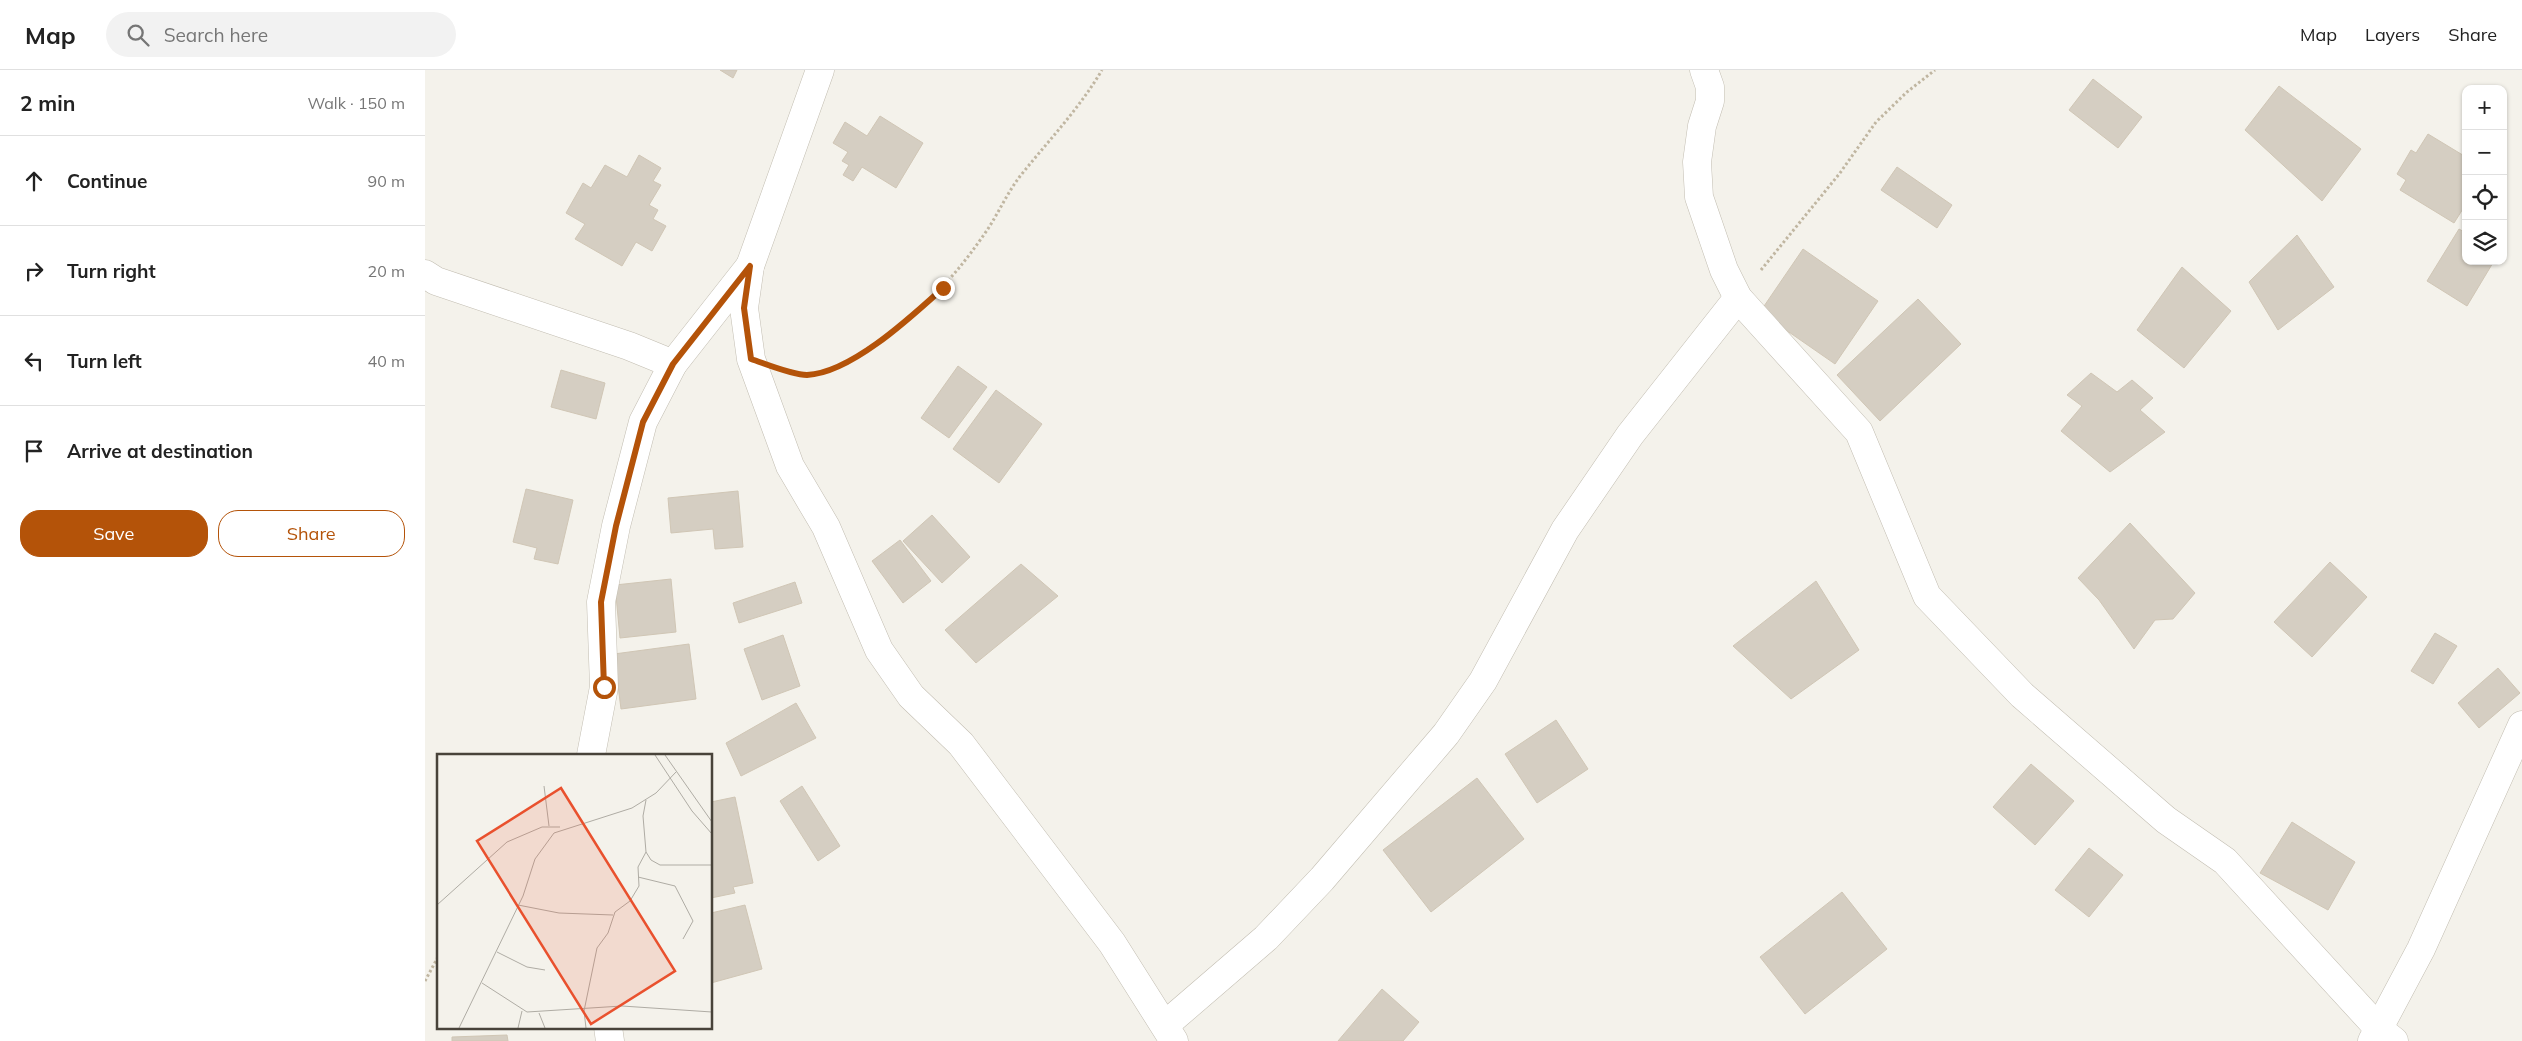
<!DOCTYPE html>
<meta charset="utf-8">
<style>
:root{--surface:#fff;--page:#f2f2f2;--text:#222;--muted:#767676;--line:#e0e0e0;--accent:#b45309}
body{margin:0;font-family:Mulish,sans-serif;background:var(--page);color:var(--text)}
.controls{position:absolute;right:15px;top:15px;display:grid;overflow:hidden;border-radius:10px;box-shadow:0 1px 4px #0004}
.controls button{width:45px;height:45px;display:grid;place-items:center;padding:0;border:0;border-bottom:1px solid var(--line);background:var(--surface);color:var(--text);font:25px sans-serif}
.stop{position:absolute;width:15px;height:15px;margin:-11px;border:4px solid #b45309;border-radius:50%;background:#fff}
.stop.end{background:#b45309;border-color:#fff;box-shadow:0 1px 5px #0008}
.list{margin:0;padding:0;list-style:none}
h2{display:flex;justify-content:space-between;align-items:center;height:65px;margin:0;padding:0 20px;font-size:21px}
h2 small{font-size:16px;font-weight:400;color:var(--muted)}
.list li{display:grid;grid-template-columns:32px 1fr auto;gap:15px;align-items:center;box-sizing:border-box;height:90px;padding:0 20px;border-top:1px solid var(--line)}
.list b{display:block;font-size:19px;white-space:nowrap}
.list em{font-size:16px;font-style:normal;color:var(--muted)}
.actions{display:flex;gap:10px;padding:15px 20px}
.actions a{flex:1;padding:11px 0;border:1px solid var(--accent);border-radius:20px;text-align:center;font-size:18px;color:var(--accent)}
.actions .main{background:var(--accent);color:#fff}
.icon{flex:none;width:28px;height:28px;fill:none;stroke:currentColor;stroke-width:2;stroke-linecap:round;stroke-linejoin:round}
.map{position:relative;flex:none;width:2097px;height:971px;overflow:hidden}
header{display:flex;align-items:center;gap:30px;box-sizing:border-box;height:70px;padding:0 25px;background:var(--surface);border-bottom:1px solid var(--line)}
header strong{font-size:24px}
nav{display:flex;gap:28px;margin-inline-start:auto;font-size:18px}
.search{width:350px;height:45px;background:var(--page);display:flex;align-items:center;gap:12px;box-sizing:border-box;padding:0 18px;border-radius:28px;color:var(--muted);font-size:19px}
main{display:flex}
aside{flex:1;background:var(--surface)}
.map>svg:first-child{display:block}
</style>
<header>
<strong>Map</strong>
<div class="search"><svg class="icon" aria-label="search" viewBox="0 0 24 24"><circle cx="10" cy="10" r="6"/><path d="M15 15l6 6"/></svg>Search here</div>
<nav><a>Map</a><a>Layers</a><a>Share</a></nav>
</header>
<main>
<aside>
<h2>2 min<small>Walk · 150 m</small></h2>
<ul class="list">
<li><svg class="icon" aria-label="ahead" viewBox="0 0 24 24"><path d="M12 20V5M6 11l6-6 6 6"/></svg><div><b>Continue</b></div><em>90 m</em></li>
<li><svg class="icon" aria-label="right" viewBox="0 0 24 24"><path d="M7 20v-9h11M14 6l5 5-5 5"/></svg><div><b>Turn right</b></div><em>20 m</em></li>
<li><svg class="icon" aria-label="left" viewBox="0 0 24 24"><path d="M17 20v-9H6M10 6l-5 5 5 5"/></svg><div><b>Turn left</b></div><em>40 m</em></li>
<li><svg class="icon" aria-label="arrive" viewBox="0 0 24 24"><path d="M6 21V4h12l-3 4 3 4H6"/></svg><div><b>Arrive at destination</b></div></li>
</ul>
<div class="actions"><a class="main">Save</a><a>Share</a></div>
</aside>
<div class="map">
<svg width="2097" height="971" viewBox="0 0 2097 971">
<rect width="100%" height="100%" fill="#f4f2eb"/>
<!-- building -->
<g fill="#d5cec2" stroke="#d0c6b5">
<path d="M 295,0 L 312,0 L 308,8 Z"/>
<path d="M 1668,9 L 1717,47 L 1693,78 L 1644,40 Z"/>
<path d="M 1854,16 L 1936,79 L 1897,131 L 1820,60 Z"/>
<path d="M 455,46 L 498,73 L 471,118 L 437,97 L 428,111 L 418,105 L 424,95 L 417,91 L 423,82 L 408,73 L 420,52 L 442,66 Z"/>
<path d="M 2003,64 L 2041,87 L 2041,134 L 2029,153 L 1975,120 L 1981,110 L 1972,104 L 1986,80 L 1991,83 Z"/>
<path d="M 214,85 L 236,98 L 228,111 L 236,115 L 224,135 L 233,140 L 228,149 L 241,156 L 227,181 L 211,172 L 197,196 L 150,169 L 160,154 L 141,143 L 158,113 L 166,118 L 180,95 L 202,107 Z"/>
<path d="M 1472,97 L 1527,135 L 1512,158 L 1456,120 Z"/>
<path d="M 2034,159 L 2041,163 L 2041,191 L 2069,191 L 2042,236 L 2002,211 Z"/>
<path d="M 1872,165 L 1909,217 L 1853,260 L 1824,212 Z"/>
<path d="M 1378,179 L 1453,231 L 1410,294 L 1335,242 Z"/>
<path d="M 1757,197 L 1806,241 L 1759,298 L 1712,260 Z"/>
<path d="M 1493,229 L 1536,274 L 1455,351 L 1412,305 Z"/>
<path d="M 533,296 L 562,317 L 524,368 L 496,348 Z"/>
<path d="M 136,300 L 180,313 L 171,349 L 126,337 Z"/>
<path d="M 1666,303 L 1692,322 L 1707,310 L 1728,328 L 1715,340 L 1740,362 L 1685,402 L 1636,361 L 1657,336 L 1642,325 Z"/>
<path d="M 571,320 L 617,354 L 574,413 L 528,379 Z"/>
<path d="M 101,419 L 148,430 L 133,494 L 109,489 L 112,478 L 88,472 Z"/>
<path d="M 313,421 L 318,477 L 290,479 L 288,459 L 246,463 L 243,428 Z"/>
<path d="M 507,445 L 545,487 L 517,513 L 478,471 Z"/>
<path d="M 1705,453 L 1770,523 L 1748,549 L 1730,550 L 1709,579 L 1674,530 L 1653,508 Z"/>
<path d="M 475,470 L 506,511 L 478,533 L 447,491 Z"/>
<path d="M 1905,492 L 1942,527 L 1887,587 L 1849,552 Z"/>
<path d="M 596,494 L 633,526 L 551,593 L 520,560 Z"/>
<path d="M 246,509 L 251,562 L 195,568 L 190,515 Z"/>
<path d="M 1391,511 L 1434,580 L 1366,629 L 1308,576 Z"/>
<path d="M 370,512 L 377,533 L 314,553 L 308,533 Z"/>
<path d="M 2010,563 L 2032,576 L 2008,614 L 1986,601 Z"/>
<path d="M 358,565 L 375,616 L 337,630 L 319,579 Z"/>
<path d="M 264,574 L 271,629 L 196,639 L 189,584 Z"/>
<path d="M 2073,598 L 2095,623 L 2054,658 L 2033,633 Z"/>
<path d="M 371,633 L 391,668 L 316,706 L 301,673 Z"/>
<path d="M 1131,650 L 1163,699 L 1112,733 L 1080,684 Z"/>
<path d="M 1606,694 L 1649,731 L 1610,775 L 1568,737 Z"/>
<path d="M 1052,708 L 1099,769 L 1006,842 L 958,780 Z"/>
<path d="M 377,716 L 415,776 L 393,791 L 355,731 Z"/>
<path d="M 310,727 L 328,813 L 308,817 L 310,823 L 286,828 L 286,732 Z"/>
<path d="M 1867,752 L 1930,792 L 1903,840 L 1835,803 Z"/>
<path d="M 1664,778 L 1698,805 L 1664,847 L 1630,820 Z"/>
<path d="M 1417,822 L 1462,879 L 1380,944 L 1335,887 Z"/>
<path d="M 320,835 L 337,899 L 286,913 L 286,843 Z"/>
<path d="M 957,919 L 994,952 L 978,971 L 913,971 Z"/>
<path d="M 82,965 L 83,971 L 27,971 L 27,967 Z"/>
</g>
<g fill="none" stroke-linecap="round" stroke-linejoin="round">
<!-- street casing -->
<g stroke="#c2bdb1" stroke-width="29">
<g id="street">
<path d="M 395,0 L 325,196 L 319,238 L 326,289 L 365,396 L 401,457 L 454,580 L 486,626 L 536,674 L 687,873 L 749,971"/>
<path d="M 1279,0 L 1285,17 L 1285,31 L 1277,56 L 1272,92 L 1274,127 L 1299,200 L 1313,228 L 1434,362 L 1502,526 L 1597,625 L 1741,750 L 1800,791 L 1954,959 L 1969,971"/>
<path d="M 0,204 L 11,211 L 204,276 L 248,294"/>
<path d="M 166,685 L 179,617 L 176,532 L 191,456 L 218,352 L 248,294 L 325,196"/>
<path d="M 740,955 L 841,868 L 897,809 L 1021,664 L 1058,611 L 1140,460 L 1205,365 L 1313,228"/>
<path d="M 183,957 L 185,971"/>
<path d="M 1947,971 L 1996,879 L 2097,655"/>
</g>
</g>
<!-- path -->
<g stroke="#c0b6a1" stroke-width="3" stroke-dasharray="2.5 2.5" stroke-linecap="butt">
<path d="M 1336,200 L 1415,103 L 1451,52 L 1482,22 L 1510,0"/>
<path d="M 365,301 C 399,311 418,295 445,277 C 494,243 524,215 558,166 C 572,147 581,124 596,105 C 624,70 654,39 677,0"/>
<path d="M 0,911 L 14,885"/>
</g>
<!-- street -->
<use href="#street" stroke="#fff" stroke-width="28"/>
</g>
<g fill="none" stroke-linecap="round" stroke-linejoin="round">
<!-- route -->
<path stroke="#b45309" stroke-width="6" d="M 179,617 L 176,532 L 191,456 L 218,352 L 248,294 L 325,196 L 319,238 L 326,289 C 341,294 367,305 382,305 C 426,303 486,247 518,218"/>
</g>
<!-- overview -->
<g transform="translate(12 684)">
<rect width="275" height="275" fill="#f4f2eb"/>
<path fill="none" stroke="#afaca4" stroke-width="1" d="M 218,1 L 255,57 L 275,80M 228,1 L 275,68M 107,32 L 112,72M 209,98 L 214,106 L 223,111 L 274,111M 201,123 L 238,132 L 256,167 L 246,185M 0,151 L 70,88 L 105,73 L 123,73M 81,151 L 122,159 L 176,161M 60,198 L 90,213 L 108,216M 45,229 L 90,258 L 185,252 L 275,258M 102,259 L 108,274M 22,274 L 86,142 L 98,105 L 117,79 L 195,54 L 219,39 L 239,18M 81,274 L 85,257M 149,274 L 147,257 L 160,194 L 171,179 L 178,158 L 193,147 L 202,132 L 201,113 L 209,98 L 206,62 L 209,46"/>
<path fill="#e9512e" fill-opacity="0.15" stroke="#e9512e" stroke-width="2.5" d="M 124,34 L 238,217 L 154,270 L 40,87 Z"/>
<rect width="275" height="275" fill="none" stroke="#48433a" stroke-width="2.5"/>
</g>
</svg>
<div class="controls">
<button>+</button>
<button>−</button>
<button><svg class="icon" aria-label="locate" viewBox="0 0 24 24"><circle cx="12" cy="12" r="6"/><path d="M12 2v4M12 18v4M2 12h4M18 12h4"/></svg></button>
<button><svg class="icon" aria-label="layers" viewBox="0 0 24 24"><path d="M12 4l9 5-9 5-9-5zM3 14l9 5 9-5"/></svg></button>
</div>
<div class="stop" style="left:179px;top:617px"></div>
<div class="stop end" style="left:518px;top:218px"></div>
</div>
</main>
